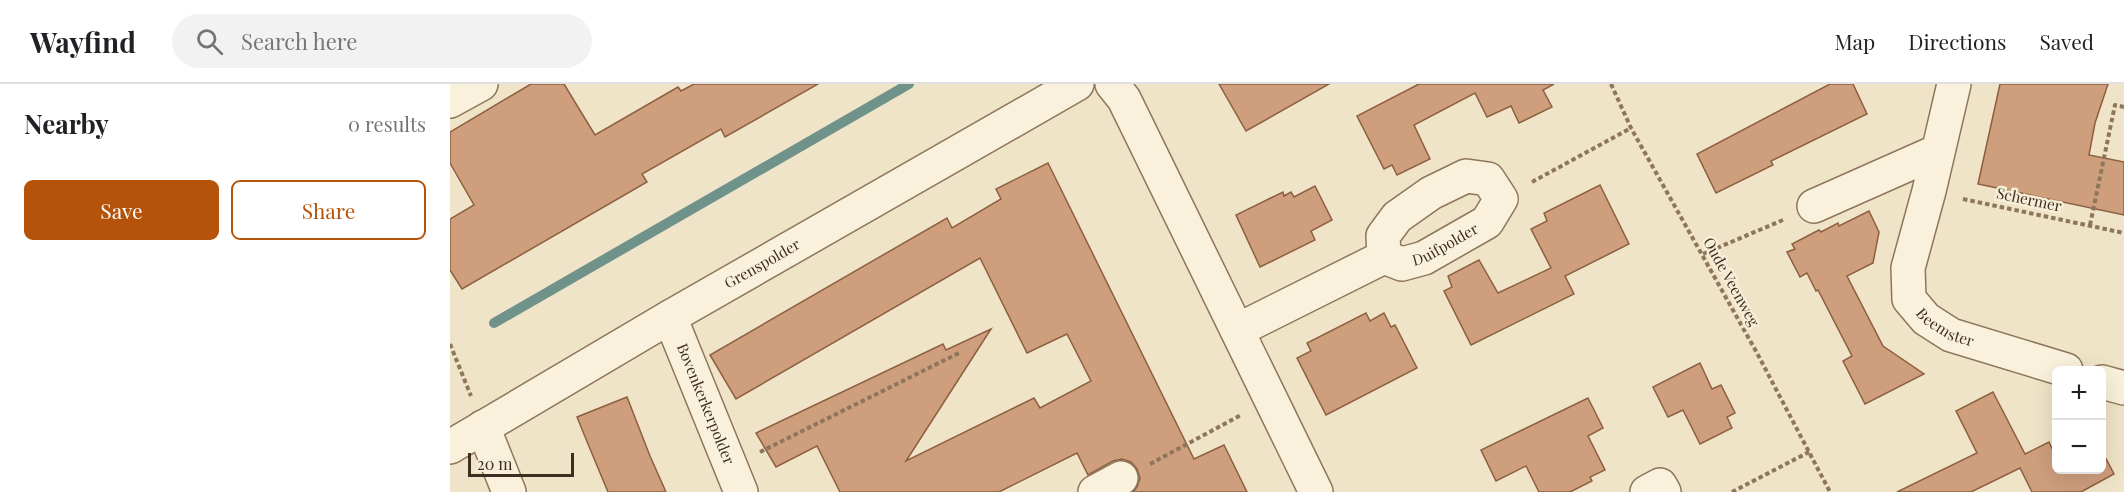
<!DOCTYPE html>
<meta charset="utf-8">
<style>
:root{--surface:#fff;--page:#f2f2f2;--text:#202124;--muted:#757577;--line:#e0e0e0;--accent:#b45309}
body{margin:0;font-family:"Playfair Display",serif;background:var(--page);color:var(--text)}
.controls{position:absolute;right:18px;bottom:18px;display:grid;overflow:hidden;border-radius:9px;box-shadow:0 6px 24px #0002}
.controls button{width:54px;height:54px;display:grid;place-items:center;padding:0;border:0;border-bottom:2px solid var(--line);background:var(--surface);color:var(--text);font:30px sans-serif}
.scale{position:absolute;left:18px;bottom:15px;width:106px;box-sizing:border-box;padding-left:6px;border:3px solid #3d2e20;border-top:0;font-size:16px;line-height:21px;white-space:nowrap;color:#3d2e20;-webkit-text-stroke:4px #f7eed8;paint-order:stroke}
.list{margin:0;padding:0;list-style:none}
h2{display:flex;justify-content:space-between;align-items:center;height:78px;margin:0;padding:0 24px;font-size:26px}
h2 small{font-size:20px;font-weight:400;color:var(--muted)}
.actions{display:flex;gap:12px;padding:18px 24px}
.actions a{flex:1;padding:14px 0;border:2px solid var(--accent);border-radius:9px;text-align:center;font-size:21px;color:var(--accent)}
.actions .main{background:var(--accent);color:#fff}
.icon{flex:none;width:33px;height:33px;fill:none;stroke:currentColor;stroke-width:2;stroke-linecap:round;stroke-linejoin:round}
.map{position:relative;flex:none;width:1674px;height:408px;overflow:hidden}
header{display:flex;align-items:center;gap:36px;box-sizing:border-box;height:84px;padding:0 30px;background:var(--surface);border-bottom:2px solid var(--line)}
header strong{font-size:28px}
nav{display:flex;gap:33px;margin-inline-start:auto;font-size:21px}
.search{width:420px;height:54px;background:var(--page);display:flex;align-items:center;gap:15px;box-sizing:border-box;padding:0 21px;border-radius:33px;color:var(--muted);font-size:22px}
main{display:flex}
aside{flex:1;background:var(--surface)}
.map>svg:first-child{display:block}
</style>
<header>
<strong>Wayfind</strong>
<div class="search"><svg class="icon" aria-label="search" viewBox="0 0 24 24"><circle cx="10" cy="10" r="6"/><path d="M15 15l6 6"/></svg>Search here</div>
<nav><a>Map</a><a>Directions</a><a>Saved</a></nav>
</header>
<main>
<aside>
<h2>Nearby<small>0 results</small></h2>
<ul class="list">
</ul>
<div class="actions"><a class="main">Save</a><a>Share</a></div>
</aside>
<div class="map">
<svg width="1674" height="408" viewBox="0 0 1674 408">
<rect width="100%" height="100%" fill="#f0e4c8"/>
<g fill="none" stroke-linecap="round" stroke-linejoin="round">
<!-- stream -->
<path stroke="#6f938a" stroke-width="10" d="M 44,239 L 459,0"/>
</g>
<!-- building -->
<g fill="#cf9f7d" stroke="#8d5f41" stroke-width="1.5">
<path d="M 81,0 L 114,0 L 145,51 L 228,3 L 231,7 L 244,0 L 368,0 L 275,53 L 271,45 L 192,90 L 197,98 L 12,205 L 0,186 L 0,135 L 24,121 L 0,79 L 0,48 Z"/>
<path d="M 769,0 L 879,0 L 796,47 Z"/>
<path d="M 969,0 L 1104,0 L 1093,6 L 1102,23 L 1069,39 L 1061,22 L 1037,33 L 1025,9 L 964,41 L 980,75 L 947,91 L 942,81 L 934,85 L 907,32 Z"/>
<path d="M 1380,0 L 1403,0 L 1417,30 L 1321,77 L 1323,81 L 1266,109 L 1247,70 Z"/>
<path d="M 1550,0 L 1658,0 L 1645,39 L 1639,71 L 1674,78 L 1674,131 L 1528,100 Z"/>
<path d="M 598,79 L 744,375 L 774,361 L 797,408 L 683,408 L 687,403 L 690,394 L 687,385 L 681,378 L 672,375 L 663,377 L 638,391 L 627,369 L 549,408 L 390,408 L 367,362 L 326,383 L 306,349 L 493,260 L 496,266 L 541,245 L 456,377 L 584,314 L 590,324 L 641,297 L 617,250 L 577,269 L 530,174 L 286,315 L 260,271 L 497,134 L 502,144 L 551,115 L 546,105 Z"/>
<path d="M 1150,101 L 1179,160 L 1115,192 L 1124,210 L 1021,261 L 994,207 L 1002,203 L 998,192 L 1029,176 L 1048,209 L 1101,184 L 1081,145 L 1097,137 L 1094,129 Z"/>
<path d="M 865,102 L 882,136 L 861,147 L 865,156 L 810,183 L 786,131 L 833,108 L 834,112 L 841,108 L 844,113 Z"/>
<path d="M 1419,127 L 1429,148 L 1423,179 L 1397,192 L 1433,262 L 1474,290 L 1415,320 L 1393,277 L 1402,272 L 1368,206 L 1366,207 L 1357,189 L 1350,193 L 1337,168 L 1345,165 L 1342,160 L 1369,146 L 1371,148 L 1388,139 L 1389,142 Z"/>
<path d="M 916,229 L 920,237 L 934,229 L 941,243 L 945,241 L 967,284 L 876,331 L 847,274 L 861,267 L 857,259 Z"/>
<path d="M 1250,279 L 1262,305 L 1271,301 L 1285,329 L 1277,333 L 1282,344 L 1250,360 L 1233,326 L 1218,333 L 1203,303 Z"/>
<path d="M 1543,308 L 1575,370 L 1599,358 L 1605,371 L 1606,370 L 1606,386 L 1652,386 L 1652,367 L 1664,390 L 1631,408 L 1582,408 L 1570,384 L 1521,408 L 1447,408 L 1527,369 L 1506,327 Z"/>
<path d="M 177,313 L 200,372 L 216,408 L 158,408 L 138,360 L 127,333 Z"/>
<path d="M 1138,314 L 1153,344 L 1138,352 L 1155,386 L 1140,393 L 1142,397 L 1120,408 L 1089,408 L 1076,382 L 1046,397 L 1031,366 Z"/>
</g>
<g fill="none" stroke-linecap="round" stroke-linejoin="round">
<!-- minor casing -->
<g stroke="#8d765c" stroke-width="36">
<g id="minor">
<path d="M 662,0 L 674,15 L 866,408"/>
<path id="s1" d="M 1504,0 L 1479,107 L 1458,184 L 1459,215 L 1476,235 L 1501,251 L 1616,286"/>
<path d="M 0,17 L 31,0"/>
<path d="M 1364,122 L 1488,67"/>
<path id="s2" d="M 220,233 L 291,408"/>
<path id="s3" d="M 788,246 L 934,173 L 952,180 L 974,174 L 1037,138 L 1051,115 L 1038,95 L 1016,92 L 981,109 L 947,133 L 933,152 L 934,173"/>
<path d="M 1652,298 L 1674,304"/>
<path d="M 33,343 L 59,408"/>
<path id="s4" d="M 0,363 L 220,233 L 627,0"/>
<path d="M 645,408 L 671,394"/>
<path d="M 1197,408 L 1210,401 L 1214,408"/>
</g>
</g>
<!-- path -->
<g stroke="#8d765c" stroke-width="4" stroke-dasharray="4.5 3" stroke-linecap="butt">
<path d="M 1161,0 L 1181,44 L 1307,269 L 1380,408"/>
<path d="M 1082,98 L 1181,44"/>
<path d="M 1513,115 L 1674,149"/>
<path d="M 1640,141 L 1665,21 L 1674,23"/>
<path d="M 1253,170 L 1333,136"/>
<path d="M 0,260 L 21,312"/>
<path d="M 310,368 L 511,268"/>
<path d="M 700,380 L 791,331"/>
<path d="M 1282,408 L 1359,368"/>
</g>
<!-- minor -->
<use href="#minor" stroke="#faf1dc" stroke-width="33"/>
</g>
<g text-anchor="middle" stroke-width="5" stroke-linejoin="round" paint-order="stroke">
<!-- street labels -->
<g font-size="15" fill="#3d2e20" stroke="#f7eed8">
<text transform="translate(1579 116) rotate(12)" y="5">Schermer</text>
<text dy="5" stroke="none"><textPath href="#s3" startOffset="230">Duifpolder</textPath></text>
<text dy="5" stroke="none"><textPath href="#s4" startOffset="362">Grenspolder</textPath></text>
<text transform="translate(1281 198) rotate(61)" y="5">Oude Veenweg</text>
<text dy="5" stroke="none"><textPath href="#s1" startOffset="268">Beemster</textPath></text>
<text dy="5" stroke="none"><textPath href="#s2" startOffset="94">Bovenkerkerpolder</textPath></text>
</g>
</g>
</svg>
<div class="controls">
<button>+</button>
<button>−</button>
</div>
<div class="scale">20 m</div>
</div>
</main>
